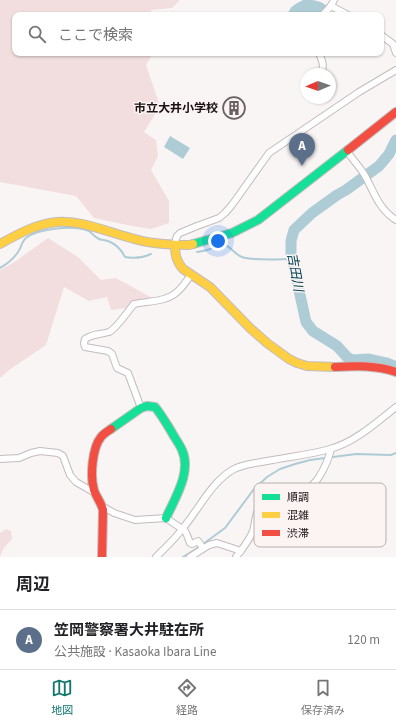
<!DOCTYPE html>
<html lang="ja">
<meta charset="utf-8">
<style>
:root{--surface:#fff;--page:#f6f6f6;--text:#202124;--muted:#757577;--line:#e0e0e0;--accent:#0f766e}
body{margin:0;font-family:"Source Sans 3","Noto Sans JP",sans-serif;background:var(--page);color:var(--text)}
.compass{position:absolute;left:300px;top:68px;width:36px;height:36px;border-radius:50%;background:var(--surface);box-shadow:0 1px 3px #0004;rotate:268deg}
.you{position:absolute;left:218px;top:241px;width:14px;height:14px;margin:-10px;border:3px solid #fff;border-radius:50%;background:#1a73e8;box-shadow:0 0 0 6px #1a73e833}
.badge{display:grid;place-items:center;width:26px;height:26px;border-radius:50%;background:var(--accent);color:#fff;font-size:13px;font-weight:700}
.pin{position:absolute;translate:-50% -33px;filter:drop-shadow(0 1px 2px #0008)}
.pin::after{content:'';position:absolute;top:21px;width:14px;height:12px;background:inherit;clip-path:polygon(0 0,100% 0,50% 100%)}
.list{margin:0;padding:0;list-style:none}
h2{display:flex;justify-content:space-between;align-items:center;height:52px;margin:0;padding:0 16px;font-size:17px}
h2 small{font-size:13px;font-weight:400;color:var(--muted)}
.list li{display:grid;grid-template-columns:26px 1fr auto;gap:12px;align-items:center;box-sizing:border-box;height:60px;padding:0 16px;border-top:1px solid var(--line)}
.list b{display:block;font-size:15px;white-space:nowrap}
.list p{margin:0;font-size:13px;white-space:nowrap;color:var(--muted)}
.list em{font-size:13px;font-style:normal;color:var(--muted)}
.icon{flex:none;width:22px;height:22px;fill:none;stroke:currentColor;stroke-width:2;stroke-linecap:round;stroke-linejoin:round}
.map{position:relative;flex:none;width:396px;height:557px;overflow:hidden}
.search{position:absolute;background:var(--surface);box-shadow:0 1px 3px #0004;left:12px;right:12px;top:12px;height:44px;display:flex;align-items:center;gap:10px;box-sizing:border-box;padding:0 14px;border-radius:8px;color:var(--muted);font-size:15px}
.sheet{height:112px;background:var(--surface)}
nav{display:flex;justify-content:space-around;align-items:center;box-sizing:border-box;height:56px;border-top:1px solid var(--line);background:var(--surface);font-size:11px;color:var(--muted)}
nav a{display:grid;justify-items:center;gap:2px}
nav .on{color:var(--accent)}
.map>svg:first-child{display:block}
</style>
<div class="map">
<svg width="396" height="557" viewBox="0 0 396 557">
<rect width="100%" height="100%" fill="#faf5f5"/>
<!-- green -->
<g fill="#f2dedf">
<path d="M 0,0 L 179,0 L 179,1 L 172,8 L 151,10 L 152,15 L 15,15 L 15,53 L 153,53 L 146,65 L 160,106 L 144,132 L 156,140 L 158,156 L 151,170 L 169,201 L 169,223 L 151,229 L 132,226 L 94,218 L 76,196 L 0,182 Z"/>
<path d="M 48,238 L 78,257 L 101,280 L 116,278 L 156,300 L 149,305 L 111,310 L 107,297 L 89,301 L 64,287 L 46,345 L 9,370 L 0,378 L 0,270 L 13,263 Z"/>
<path d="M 6,529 L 11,531 L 12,539 L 3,549 L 0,557 L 0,533 Z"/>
</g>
<!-- water -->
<g fill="#aeccd6">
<path d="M 303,0 C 314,0 321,0 328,7 L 318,15 L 288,15 C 289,6 296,4 303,0 Z"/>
<path d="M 170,136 L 190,148 L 183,159 L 164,147 Z"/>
</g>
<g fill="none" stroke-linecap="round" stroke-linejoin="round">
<!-- stream -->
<g stroke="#aeccd6" stroke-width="2">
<path d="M 197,252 C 201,251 205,251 210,249 C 214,248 219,243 224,245 C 231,246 235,255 242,257 C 252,261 280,259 292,259"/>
<path d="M 0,268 C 7,264 14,258 18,252 C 21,248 22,241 26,238 C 39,228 74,225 89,231 C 92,233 95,237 99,239 C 101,240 105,240 108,241 C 116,244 121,249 125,257 C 135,259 142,258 151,254"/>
<path d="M 183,557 L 199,547 L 225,528 L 254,489 L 267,477 L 280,469 L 295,464 L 310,460 L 356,454 L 391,455 L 396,453"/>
</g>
<!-- river -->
<path stroke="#aeccd6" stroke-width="11" d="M 396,140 L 389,154 L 379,166 L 346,190 L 337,195 L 312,213 L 294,230 L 291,241 L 291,254 L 306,322 L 313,331 L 337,346 L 347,357 L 352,360 L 369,359 L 387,363 L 396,367"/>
<!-- street casing -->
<g stroke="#c2bcbd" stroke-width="8">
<g id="street">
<path d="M 331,6 L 348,15"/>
<path d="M 322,15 C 328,10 331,7 334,0"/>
<path d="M 381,35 L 393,44 L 396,53"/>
<path d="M 319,53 C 322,61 325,65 321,74"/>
<path d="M 347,151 C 352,159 359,166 364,174 C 374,191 378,209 396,220"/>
<path d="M 175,245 L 176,239 L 177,236 L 180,233 L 197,226 L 219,218 L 225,213 L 232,205 L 269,153 L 359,92 L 396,70"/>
<path d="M 141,408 L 128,373 L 117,368 L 112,354 L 108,351 L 85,347 L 84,343 L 85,339 C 94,333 99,335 109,332 C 116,329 128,311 134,304 C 148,301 166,302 177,292 C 183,287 187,280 191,275"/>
<path d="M 0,459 L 19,458 L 31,453 L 40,451 L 58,453 L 63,456 L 70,475 L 76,482 L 95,493"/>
<path d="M 102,506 L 114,513 L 135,520 L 166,518 L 185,531 L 187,535 L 190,543 L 192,544 L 198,541 L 203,548"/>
<path d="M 156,557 C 165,548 175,539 183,528 C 199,509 212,481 234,469 C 244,464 256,463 267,461 C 287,457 309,455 330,449 C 355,442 376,423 396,407"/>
<path d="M 190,557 L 209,545 L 217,543 L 241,551"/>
<path d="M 236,557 C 242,549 249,541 253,531 C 255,525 255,516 258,510 C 262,505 276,505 282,504 C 293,501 313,487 319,477 C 324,469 329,458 331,449"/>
</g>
</g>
<!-- fast casing -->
<g stroke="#c2bcbd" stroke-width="10">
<g id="fast">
<path d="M 193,244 L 232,233 L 258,220 L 348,150"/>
<path d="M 111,429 L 141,408 L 147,406 L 155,407 C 161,414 166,423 171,431 C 174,437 179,443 182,450 C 192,472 175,498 166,518"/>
</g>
</g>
<!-- slow casing -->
<g stroke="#c2bcbd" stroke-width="10">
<g id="slow">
<path d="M 0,244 C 18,234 36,224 57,222 C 82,220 107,232 131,238 C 150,244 169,245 189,245 L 193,244"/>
<path d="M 175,245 C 175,254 176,261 183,269 L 210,287 L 250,328 L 267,343 L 289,359 L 297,363 L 307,366 L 335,367"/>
</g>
</g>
<!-- jam casing -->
<g stroke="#c2bcbd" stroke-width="10">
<g id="jam">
<path d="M 348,150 L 396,112"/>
<path d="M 335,367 C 356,366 376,365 396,372"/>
<path d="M 102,557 L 103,510 C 101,502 96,497 94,490 C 90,477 92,448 101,437 C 103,434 108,431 111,429"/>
</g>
</g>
<!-- street -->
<use href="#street" stroke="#fefefe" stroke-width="6"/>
<!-- fast -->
<use href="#fast" stroke="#16e098" stroke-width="8"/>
<!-- slow -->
<use href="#slow" stroke="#ffcf43" stroke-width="8"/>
<!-- jam -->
<use href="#jam" stroke="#f24e42" stroke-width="8"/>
</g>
<!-- icons -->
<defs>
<g id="building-ring" transform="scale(1.15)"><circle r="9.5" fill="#fcf3f3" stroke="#686162" stroke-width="1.5"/><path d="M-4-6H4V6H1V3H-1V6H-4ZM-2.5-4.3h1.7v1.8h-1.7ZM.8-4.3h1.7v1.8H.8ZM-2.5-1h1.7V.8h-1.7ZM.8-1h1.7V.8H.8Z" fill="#686162"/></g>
</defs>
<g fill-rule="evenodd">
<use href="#building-ring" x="234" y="108"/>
</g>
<g text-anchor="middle" stroke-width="3" stroke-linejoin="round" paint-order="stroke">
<!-- poi labels -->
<g font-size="12" font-weight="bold" fill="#1a1213" stroke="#fcf3f3" text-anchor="end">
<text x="218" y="112">市立大井小学校</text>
</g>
<!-- water labels -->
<g font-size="13" font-style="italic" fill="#004353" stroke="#fcf3f3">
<text transform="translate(296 272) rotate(80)" y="5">吉田川</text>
</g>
</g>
<!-- legend -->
<rect x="254" y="483" width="132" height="64" rx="6" fill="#fcf3f3" stroke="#b8b0b0" stroke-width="1"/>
<rect x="262" y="494" width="18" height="6" fill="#16e098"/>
<rect x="262" y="512" width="18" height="6" fill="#ffcf43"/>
<rect x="262" y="530" width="18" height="6" fill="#f24e42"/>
<g font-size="11" fill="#1a1213">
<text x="287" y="501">順調</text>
<text x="287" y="519">混雑</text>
<text x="287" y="537">渋滞</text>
</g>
</svg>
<svg class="compass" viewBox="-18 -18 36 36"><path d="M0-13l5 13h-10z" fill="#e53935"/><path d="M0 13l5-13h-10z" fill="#757577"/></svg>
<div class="you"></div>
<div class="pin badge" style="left:302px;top:166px;background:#5c6f8a">A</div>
<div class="search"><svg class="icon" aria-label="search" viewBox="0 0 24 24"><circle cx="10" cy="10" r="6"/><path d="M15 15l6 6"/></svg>ここで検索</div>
</div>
<section class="sheet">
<h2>周辺<small></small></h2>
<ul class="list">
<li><span class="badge" style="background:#5c6f8a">A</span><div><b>笠岡警察署大井駐在所</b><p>公共施設 · Kasaoka Ibara Line</p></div><em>120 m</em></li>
</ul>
</section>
<nav>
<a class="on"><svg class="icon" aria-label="map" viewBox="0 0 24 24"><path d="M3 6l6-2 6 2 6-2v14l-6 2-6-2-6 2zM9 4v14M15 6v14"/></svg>地図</a>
<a><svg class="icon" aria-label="directions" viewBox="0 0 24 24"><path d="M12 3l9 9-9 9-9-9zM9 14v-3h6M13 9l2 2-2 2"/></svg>経路</a>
<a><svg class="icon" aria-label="saved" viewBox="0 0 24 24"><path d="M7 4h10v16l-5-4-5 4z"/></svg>保存済み</a>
</nav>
